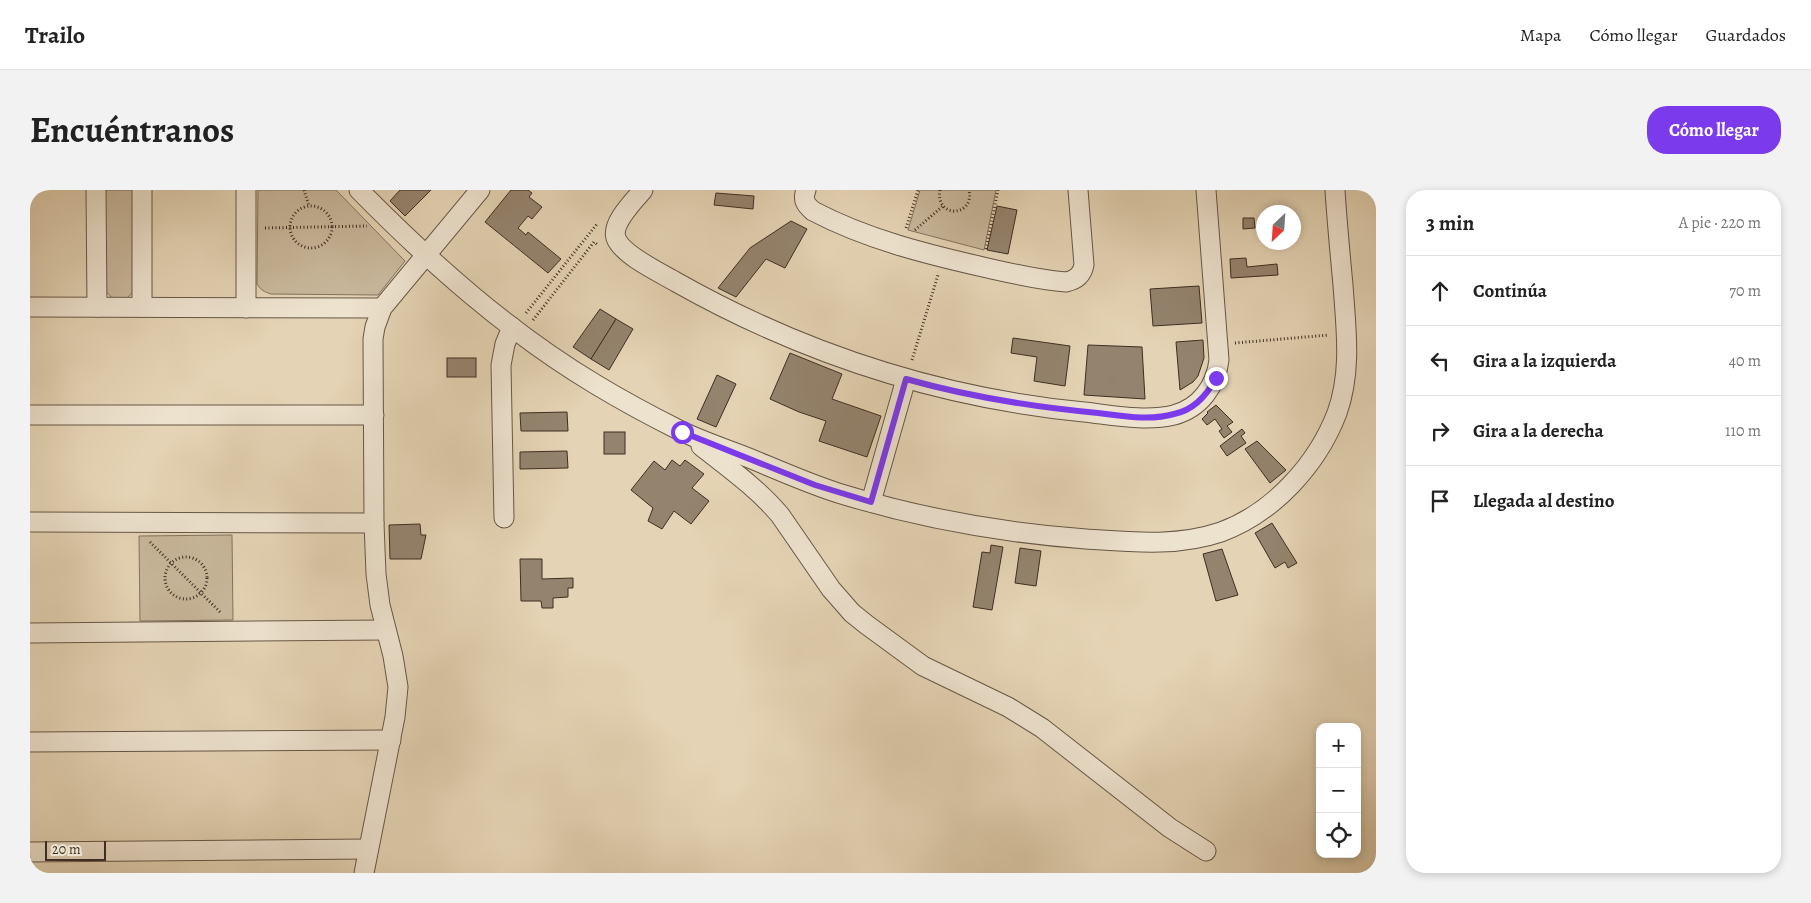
<!DOCTYPE html>
<html lang="es">
<meta charset="utf-8">
<style>
:root{--surface:#fff;--page:#f2f2f2;--text:#222;--muted:#767676;--line:#e0e0e0;--accent:#7c3aed}
body{margin:0;font-family:Alegreya,serif;background:var(--page);color:var(--text)}
.controls{position:absolute;right:15px;bottom:15px;display:grid;overflow:hidden;border-radius:10px;box-shadow:0 2px 8px #0003}
.controls button{width:45px;height:45px;display:grid;place-items:center;padding:0;border:0;border-bottom:1px solid var(--line);background:var(--surface);color:var(--text);font:25px sans-serif}
.compass{position:absolute;left:1226px;top:15px;width:45px;height:45px;border-radius:50%;background:var(--surface);box-shadow:0 2px 8px #0003;rotate:205deg}
.scale{position:absolute;left:15px;bottom:12px;width:61px;box-sizing:border-box;padding-left:5px;border:2px solid #3d2f22;border-top:0;font-size:14px;line-height:18px;white-space:nowrap;color:#3d2f22;-webkit-text-stroke:4px #ede2ce;paint-order:stroke}
.stop{position:absolute;width:15px;height:15px;margin:-11px;border:4px solid #7c3aed;border-radius:50%;background:#fff}
.stop.end{background:#7c3aed;border-color:#fff;box-shadow:0 1px 5px #0008}
.list{margin:0;padding:0;list-style:none}
h2{display:flex;justify-content:space-between;align-items:center;height:65px;margin:0;padding:0 20px;font-size:21px}
h2 small{font-size:16px;font-weight:400;color:var(--muted)}
.list li{display:grid;grid-template-columns:32px 1fr auto;gap:15px;align-items:center;box-sizing:border-box;height:70px;padding:0 20px;border-top:1px solid var(--line)}
.list b{display:block;font-size:19px;white-space:nowrap}
.list em{font-size:16px;font-style:normal;color:var(--muted)}
.icon{flex:none;width:28px;height:28px;fill:none;stroke:currentColor;stroke-width:2;stroke-linecap:round;stroke-linejoin:round}
.map{position:relative;flex:none;width:1346px;height:683px;overflow:hidden;border-radius:20px}
header{display:flex;align-items:center;gap:30px;box-sizing:border-box;height:70px;padding:0 25px;background:var(--surface);border-bottom:1px solid var(--line)}
header strong{font-size:24px}
nav{display:flex;gap:28px;margin-inline-start:auto;font-size:18px}
.intro{display:flex;align-items:center;justify-content:space-between;box-sizing:border-box;height:120px;padding:0 30px}
h1{margin:0;font-size:35px}
.button{padding:12px 22px;border-radius:20px;background:var(--accent);color:#fff;font-size:18px;font-weight:700}
main{display:flex;gap:30px;padding:0 30px}
aside{flex:1;background:var(--surface);border-radius:20px;box-shadow:0 2px 8px #0003}
.map>svg:first-child{display:block}
</style>
<header>
<strong>Trailo</strong>
<nav><a>Mapa</a><a>Cómo llegar</a><a>Guardados</a></nav>
</header>
<div class="intro"><h1>Encuéntranos</h1><a class="button">Cómo llegar</a></div>
<main>
<div class="map">
<svg width="1346" height="683" viewBox="0 0 1346 683">
<rect width="100%" height="100%" fill="#e4d3b4"/>
<filter id="stains"><feTurbulence type="fractalNoise" baseFrequency=".004" numOctaves="4"/><feColorMatrix values="0 0 0 0 .2 0 0 0 0 .09 0 0 0 0 .02 0 0 0 .5 -.17"/></filter>
<radialGradient id="worn" r=".72"><stop offset=".6" stop-color="#630" stop-opacity="0"/><stop offset="1" stop-color="#630" stop-opacity=".3"/></radialGradient>
<!-- green -->
<g fill="#c8b79b" stroke="#82735e">
<path d="M 73,0 L 105,0 L 103,101 C 98,110 93,110 83,109 L 75,100 Z"/>
<path d="M 228,0 L 306,0 L 375,71 L 348,105 L 241,104 C 234,102 231,100 227,94 Z"/>
<path d="M 890,0 L 966,0 L 954,60 L 878,40 Z"/>
<path d="M 202,345 L 203,430 L 110,431 L 109,346 Z"/>
</g>
<!-- building -->
<g fill="#94846e" stroke="#3d2f22">
<path d="M 370,0 L 401,0 L 375,26 L 360,11 Z"/>
<path d="M 481,0 L 498,0 L 502,3 L 499,7 L 512,17 L 502,29 L 498,26 L 488,38 L 496,45 L 498,42 L 531,69 L 518,83 L 455,32 Z"/>
<path d="M 686,3 L 724,6 L 723,19 L 684,15 Z"/>
<path d="M 967,16 L 987,20 L 978,64 L 957,60 Z"/>
<path d="M 1213,28 L 1224,28 L 1225,38 L 1213,39 Z"/>
<path d="M 761,31 L 777,39 L 755,78 L 736,69 L 706,107 L 688,98 L 720,58 Z"/>
<path d="M 1216,68 L 1217,77 L 1247,74 L 1248,85 L 1201,88 L 1200,69 Z"/>
<path d="M 1169,96 L 1172,133 L 1123,136 L 1120,99 Z"/>
<path d="M 570,119 L 586,129 L 561,169 L 543,157 Z"/>
<path d="M 586,129 L 603,139 L 579,180 L 561,169 Z"/>
<path d="M 983,148 L 1040,156 L 1035,196 L 1004,191 L 1007,167 L 981,163 Z"/>
<path d="M 1173,150 L 1174,168 L 1168,186 L 1163,192 L 1150,200 L 1146,152 Z"/>
<path d="M 1058,155 L 1112,157 L 1115,209 L 1054,205 Z"/>
<path d="M 760,163 L 812,184 L 802,209 L 851,226 L 837,267 L 789,251 L 796,231 L 769,222 L 740,209 Z"/>
<rect x="417" y="168" width="29" height="19"/>
<path d="M 687,185 L 706,194 L 686,237 L 667,229 Z"/>
<path d="M 1186,215 L 1203,232 L 1197,236 L 1202,242 L 1194,248 L 1189,241 L 1192,239 L 1185,229 L 1177,235 L 1172,229 L 1178,223 L 1177,222 Z"/>
<path d="M 537,222 L 538,241 L 491,241 L 490,223 Z"/>
<path d="M 1212,239 L 1215,243 L 1211,246 L 1216,253 L 1197,266 L 1190,256 Z"/>
<rect x="574" y="242" width="21" height="22"/>
<path d="M 1227,251 L 1256,280 L 1240,293 L 1215,259 Z"/>
<path d="M 537,261 L 538,278 L 490,279 L 490,262 Z"/>
<path d="M 642,270 L 650,276 L 655,270 L 674,284 L 662,298 L 679,311 L 661,334 L 644,321 L 632,339 L 618,331 L 623,318 L 601,300 L 624,271 L 635,280 Z"/>
<path d="M 1242,333 L 1267,373 L 1258,378 L 1255,372 L 1245,378 L 1225,343 Z"/>
<path d="M 390,334 L 391,345 L 396,345 L 391,369 L 360,369 L 359,335 Z"/>
<path d="M 961,355 L 973,357 L 962,420 L 943,417 L 952,362 L 960,363 Z"/>
<path d="M 990,358 L 1011,361 L 1006,396 L 985,393 Z"/>
<path d="M 1192,359 L 1208,405 L 1186,411 L 1173,364 Z"/>
<path d="M 490,369 L 512,369 L 512,389 L 543,388 L 543,398 L 538,398 L 538,407 L 523,408 L 523,418 L 512,418 L 511,411 L 491,411 Z"/>
</g>
<g fill="none" stroke-linecap="round" stroke-linejoin="round">
<!-- minor casing -->
<g stroke="#675846" stroke-width="21">
<g id="minor">
<path d="M 66,0 L 67,117"/>
<path d="M 216,0 L 216,118"/>
<path d="M 329,0 C 400,72 478,142 565,194 C 593,211 621,226 649,240 C 671,251 696,259 719,268 C 748,280 777,293 808,303 C 886,327 974,343 1056,349 C 1101,352 1147,357 1191,342 C 1243,323 1287,275 1307,223 C 1322,181 1316,139 1313,95 C 1310,63 1307,32 1305,0"/>
<path d="M 613,0 C 604,11 581,33 586,48 C 592,65 631,83 646,92 C 772,163 910,208 1054,222 C 1082,225 1115,232 1144,225 C 1170,218 1186,196 1189,170 L 1176,0"/>
<path d="M 776,0 C 772,10 776,15 783,21 C 836,49 896,64 953,77 C 980,83 1008,90 1036,92 C 1046,90 1052,85 1054,75 L 1048,0"/>
<path d="M 0,117 L 352,118"/>
<path d="M 112,117 L 112,0"/>
<path d="M 0,225 L 344,225"/>
<path d="M 671,256 C 699,278 727,298 750,325 L 801,399 L 822,423 L 837,435 L 893,476 L 978,517 L 1012,538 L 1140,638 L 1176,661"/>
<path d="M 841,312 L 876,189"/>
<path d="M 474,328 L 471,175 L 475,154 L 482,137"/>
<path d="M 0,332 L 344,333"/>
<path d="M 0,443 L 356,440"/>
<path d="M 0,552 L 361,550"/>
<path d="M 0,662 L 338,659"/>
<path d="M 334,683 L 365,527 L 368,497 L 363,466 L 350,415 L 346,384 L 344,333 L 343,149 L 345,137 L 352,118 L 450,0"/>
</g>
</g>
<!-- path -->
<g stroke="#3d2f22" stroke-width="3" stroke-dasharray="1 2.5" stroke-linecap="butt">
<path d="M 274,0 L 279,16"/>
<path d="M 910,0 C 905,29 945,27 939,0"/>
<circle cx="281" cy="37" r="21"/>
<path d="M 235,38 L 337,36"/>
<path d="M 876,38 L 888,0"/>
<path d="M 885,40 L 913,16"/>
<path d="M 956,59 L 968,0"/>
<path d="M 496,123 L 567,34"/>
<path d="M 503,130 L 564,52 L 568,55"/>
<path d="M 1205,153 L 1299,145"/>
<path d="M 882,170 L 908,85"/>
<path d="M 120,352 L 190,422"/>
<circle cx="156" cy="388" r="21"/>
</g>
<!-- minor -->
<use href="#minor" stroke="#ede2ce" stroke-width="19"/>
</g>
<g fill="none" stroke-linecap="round" stroke-linejoin="round">
<!-- route -->
<path stroke="#7c3aed" stroke-width="6" d="M 652,242 L 785,295 L 841,312 L 876,189 C 940,207 1003,217 1068,223 C 1093,226 1120,231 1144,224 C 1164,220 1177,205 1186,188"/>
</g>
<rect width="100%" height="100%" filter="url(#stains)"/>
<rect width="100%" height="100%" fill="url(#worn)"/>
</svg>
<div class="controls">
<button>+</button>
<button>−</button>
<button><svg class="icon" aria-label="locate" viewBox="0 0 24 24"><circle cx="12" cy="12" r="6"/><path d="M12 2v4M12 18v4M2 12h4M18 12h4"/></svg></button>
</div>
<svg class="compass" viewBox="-18 -18 36 36"><path d="M0-13l5 13h-10z" fill="#e53935"/><path d="M0 13l5-13h-10z" fill="#767676"/></svg>
<div class="scale">20 m</div>
<div class="stop" style="left:652px;top:242px"></div>
<div class="stop end" style="left:1186px;top:188px"></div>
</div>
<aside>
<h2>3 min<small>A pie · 220 m</small></h2>
<ul class="list">
<li><svg class="icon" aria-label="ahead" viewBox="0 0 24 24"><path d="M12 20V5M6 11l6-6 6 6"/></svg><div><b>Continúa</b></div><em>70 m</em></li>
<li><svg class="icon" aria-label="left" viewBox="0 0 24 24"><path d="M17 20v-9H6M10 6l-5 5 5 5"/></svg><div><b>Gira a la izquierda</b></div><em>40 m</em></li>
<li><svg class="icon" aria-label="right" viewBox="0 0 24 24"><path d="M7 20v-9h11M14 6l5 5-5 5"/></svg><div><b>Gira a la derecha</b></div><em>110 m</em></li>
<li><svg class="icon" aria-label="arrive" viewBox="0 0 24 24"><path d="M6 21V4h12l-3 4 3 4H6"/></svg><div><b>Llegada al destino</b></div></li>
</ul>
</aside>
</main>
